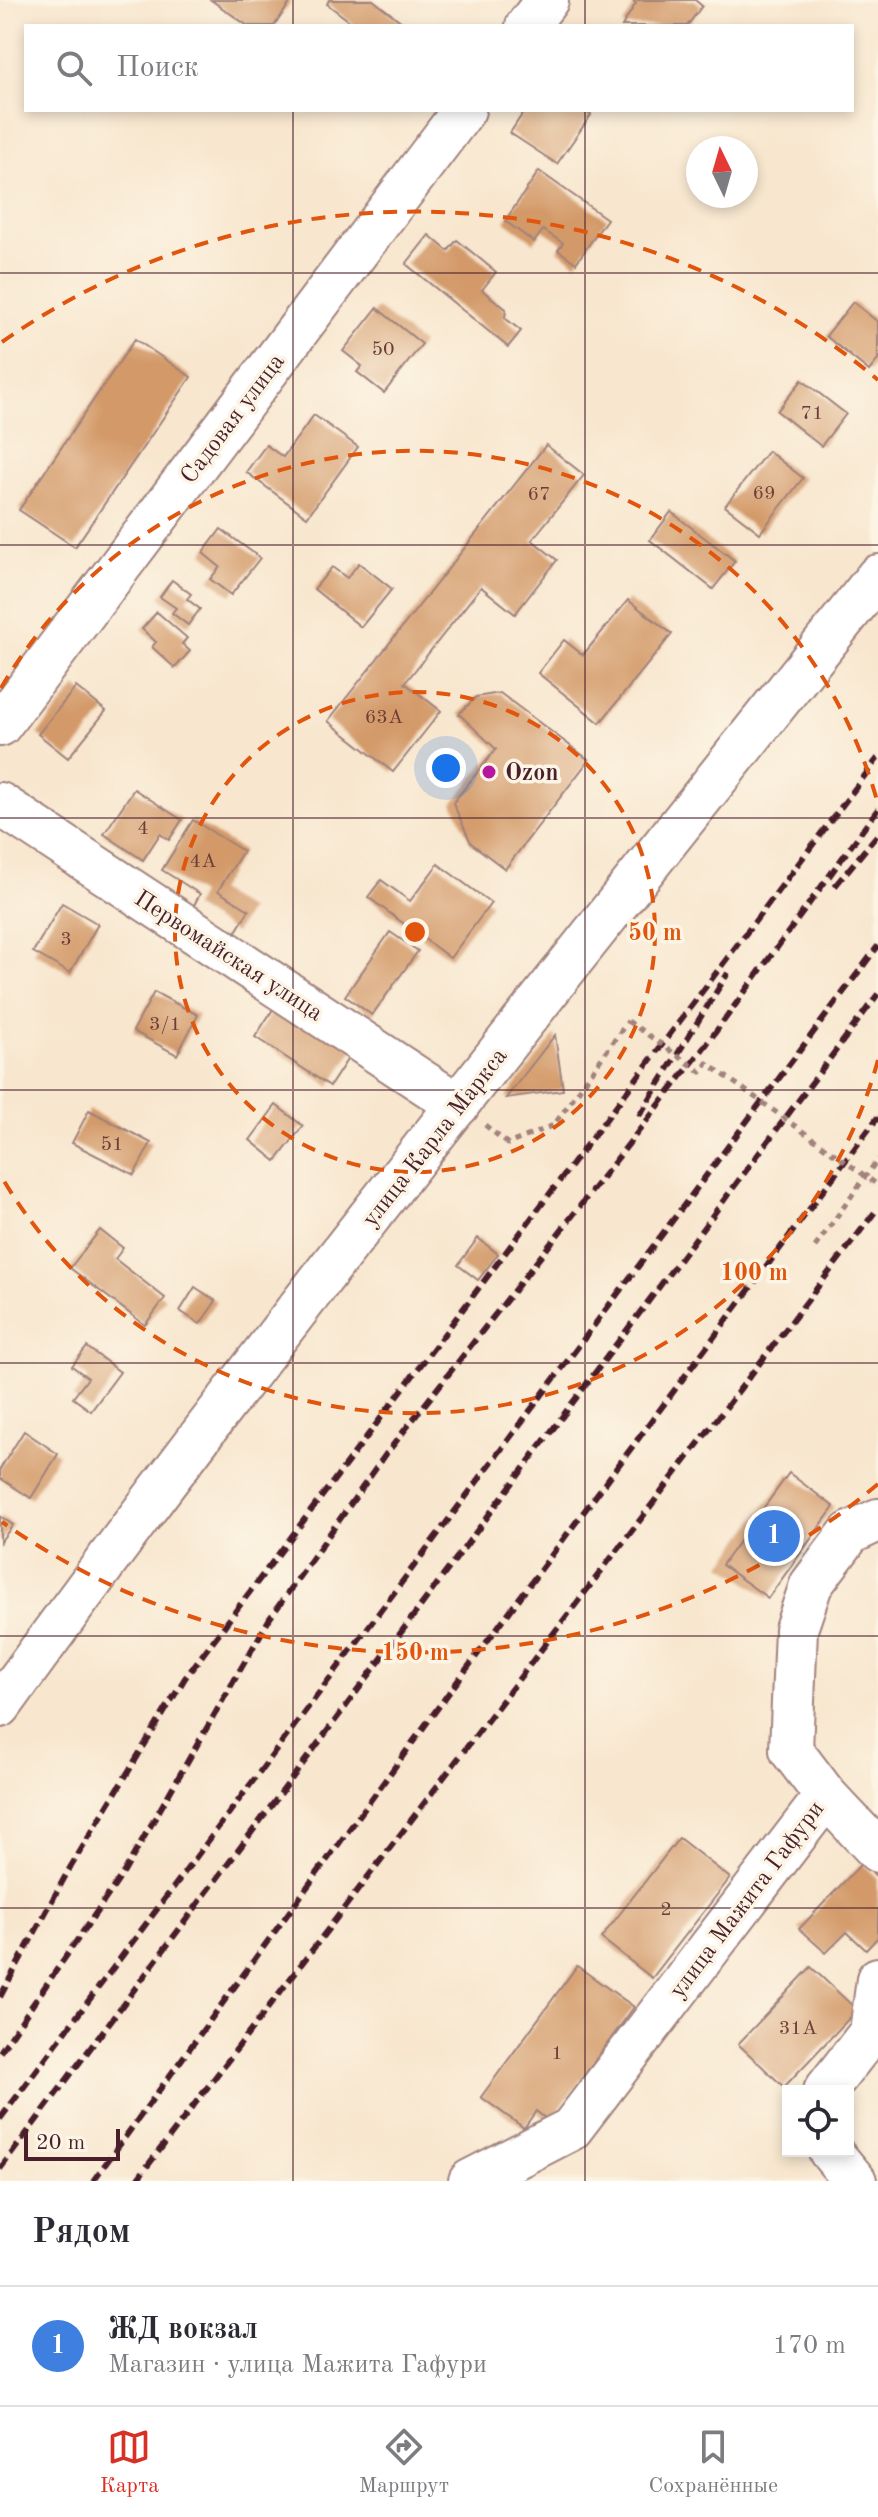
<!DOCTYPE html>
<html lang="ru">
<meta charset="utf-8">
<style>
:root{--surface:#fff;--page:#f2f2f3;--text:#2b2b33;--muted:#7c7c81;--line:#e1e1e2;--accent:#d93025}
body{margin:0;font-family:"Old Standard TT",serif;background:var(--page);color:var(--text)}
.controls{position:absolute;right:24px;bottom:24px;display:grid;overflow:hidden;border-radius:0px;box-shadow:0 4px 12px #0003}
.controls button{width:72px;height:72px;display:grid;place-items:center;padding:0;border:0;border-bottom:2px solid var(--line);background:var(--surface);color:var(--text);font:40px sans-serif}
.compass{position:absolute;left:686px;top:136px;width:72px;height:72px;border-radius:50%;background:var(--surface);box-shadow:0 4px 12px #0003;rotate:355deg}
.scale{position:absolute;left:24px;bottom:20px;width:96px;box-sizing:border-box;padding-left:8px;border:4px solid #4a1f2b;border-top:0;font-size:22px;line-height:28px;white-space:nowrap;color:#4a1f2b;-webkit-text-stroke:6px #fcf5e5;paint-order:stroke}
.you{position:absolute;left:446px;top:768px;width:28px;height:28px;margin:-20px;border:6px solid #fff;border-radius:50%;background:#1a73e8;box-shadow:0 0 0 12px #1a73e833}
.badge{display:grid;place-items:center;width:52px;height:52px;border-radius:50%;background:var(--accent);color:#fff;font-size:26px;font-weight:700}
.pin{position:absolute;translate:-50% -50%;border:4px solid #fff;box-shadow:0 2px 8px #0006}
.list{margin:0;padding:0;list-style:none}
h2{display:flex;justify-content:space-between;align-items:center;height:104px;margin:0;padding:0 32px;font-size:34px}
h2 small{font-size:26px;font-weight:400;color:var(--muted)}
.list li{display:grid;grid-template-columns:52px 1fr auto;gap:24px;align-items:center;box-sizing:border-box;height:120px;padding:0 32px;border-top:2px solid var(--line)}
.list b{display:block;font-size:30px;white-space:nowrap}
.list p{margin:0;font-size:26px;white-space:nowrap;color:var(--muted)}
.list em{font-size:26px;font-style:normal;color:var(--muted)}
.icon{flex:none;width:44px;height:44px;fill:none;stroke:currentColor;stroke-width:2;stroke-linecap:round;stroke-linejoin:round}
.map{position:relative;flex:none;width:878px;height:2181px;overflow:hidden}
.search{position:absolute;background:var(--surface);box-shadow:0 4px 12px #0003;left:24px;right:24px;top:24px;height:88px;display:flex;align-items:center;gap:20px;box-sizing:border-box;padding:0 28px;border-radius:0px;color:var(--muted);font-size:30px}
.sheet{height:224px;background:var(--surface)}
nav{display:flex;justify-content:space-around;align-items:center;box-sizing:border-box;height:112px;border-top:2px solid var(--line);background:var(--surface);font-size:22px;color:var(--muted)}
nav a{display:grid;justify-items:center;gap:4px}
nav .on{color:var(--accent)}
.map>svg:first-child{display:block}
</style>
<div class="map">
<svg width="878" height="2181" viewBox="0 0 878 2181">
<rect width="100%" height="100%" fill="#fcf5e5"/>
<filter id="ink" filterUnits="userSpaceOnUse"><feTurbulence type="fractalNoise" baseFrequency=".0125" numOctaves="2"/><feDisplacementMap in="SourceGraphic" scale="16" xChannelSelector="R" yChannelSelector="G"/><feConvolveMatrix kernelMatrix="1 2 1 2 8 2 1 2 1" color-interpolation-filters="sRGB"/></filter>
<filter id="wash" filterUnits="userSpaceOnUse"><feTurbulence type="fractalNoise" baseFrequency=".006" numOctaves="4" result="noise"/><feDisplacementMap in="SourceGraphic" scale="32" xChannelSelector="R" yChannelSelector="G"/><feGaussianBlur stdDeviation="1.8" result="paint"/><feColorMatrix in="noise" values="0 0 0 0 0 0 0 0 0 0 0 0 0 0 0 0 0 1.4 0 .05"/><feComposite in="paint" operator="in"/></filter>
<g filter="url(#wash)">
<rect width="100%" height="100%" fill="#f8e6ce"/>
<g id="blocks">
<!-- building -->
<g fill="#d39967">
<path d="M 211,0 L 292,0 L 274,26 L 248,26 Z"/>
<path d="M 329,0 L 373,0 L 407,26 L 356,26 L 327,4 Z"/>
<path d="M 631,0 L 695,0 L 702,6 L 687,26 L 622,26 L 636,3 Z"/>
<path d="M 525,110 L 583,110 L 591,115 L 557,164 L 510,133 Z"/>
<path d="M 539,171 L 607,219 L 576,263 L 558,250 L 563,243 L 543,230 L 534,242 L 505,221 Z"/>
<path d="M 429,235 L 448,251 L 457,240 L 496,272 L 482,290 L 506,309 L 505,318 L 521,331 L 508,347 L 406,264 Z"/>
<path d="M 853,302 L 878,322 L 878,360 L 869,371 L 826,336 Z"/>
<path d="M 377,308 L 422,344 L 384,393 L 357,372 L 362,366 L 343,351 Z"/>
<path d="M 135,339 L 191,377 L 75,547 L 19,510 Z"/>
<path d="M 802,380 L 846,414 L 821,446 L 777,411 Z"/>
<path d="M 314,415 L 358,447 L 307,517 L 246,472 L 266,445 L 283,457 Z"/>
<path d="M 546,445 L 584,475 L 532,540 L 557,560 L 515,614 L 481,587 L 405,683 L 441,711 L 393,772 L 328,721 Z"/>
<path d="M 768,451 L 803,478 L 760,533 L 725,506 Z"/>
<path d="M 671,512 L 735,561 L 713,589 L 650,540 Z"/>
<path d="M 221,529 L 260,558 L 231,595 L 210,579 L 220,567 L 203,553 Z"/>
<path d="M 359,563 L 392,589 L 361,627 L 314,589 L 332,567 L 347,578 Z"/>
<path d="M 172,580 L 191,594 L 187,599 L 200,609 L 188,625 L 172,613 L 176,608 L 160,597 Z"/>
<path d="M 628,600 L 672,634 L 600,723 L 538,673 L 564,640 L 583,655 Z"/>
<path d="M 157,612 L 187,638 L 182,644 L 190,651 L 175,668 L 152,647 L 156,642 L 142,629 Z"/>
<path d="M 76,687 L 106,711 L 68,758 L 38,734 Z"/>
<path d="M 500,693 L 589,760 L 505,869 L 471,843 L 453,803 L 496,749 L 459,714 L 476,697 Z"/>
<path d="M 134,789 L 182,820 L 169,840 L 160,834 L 143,860 L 104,834 Z"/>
<path d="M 193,820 L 243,851 L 218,891 L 249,910 L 235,933 L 193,907 L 200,894 L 162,870 Z"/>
<path d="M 438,864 L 491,903 L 450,958 L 368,897 L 381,880 L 410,901 Z"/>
<path d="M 62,903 L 98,924 L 70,973 L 33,952 Z"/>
<path d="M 390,932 L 418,951 L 372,1015 L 345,996 Z"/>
<path d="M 154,992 L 198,1015 L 177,1055 L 133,1031 Z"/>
<path d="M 279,1000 L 354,1049 L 330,1086 L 255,1037 Z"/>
<path d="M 555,1035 L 563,1090 L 506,1098 Z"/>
<path d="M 276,1105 L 303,1126 L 276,1161 L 250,1140 Z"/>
<path d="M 89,1110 L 151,1143 L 134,1175 L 72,1143 Z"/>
<path d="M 100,1230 L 123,1248 L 115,1259 L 165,1298 L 145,1325 L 70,1268 Z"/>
<path d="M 478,1238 L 498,1254 L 478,1280 L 458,1265 Z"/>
<path d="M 195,1287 L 216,1301 L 200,1324 L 180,1311 Z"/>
<path d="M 87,1347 L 120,1372 L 91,1411 L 73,1398 L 88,1378 L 72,1366 Z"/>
<path d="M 24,1431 L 58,1454 L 31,1498 L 0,1478 L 0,1469 Z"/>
<path d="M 789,1473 L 834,1507 L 768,1598 L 722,1565 Z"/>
<path d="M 0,1516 L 13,1525 L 0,1542 Z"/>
<path d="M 679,1838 L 730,1878 L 652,1978 L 601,1938 Z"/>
<path d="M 862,1863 L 878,1878 L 878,1937 L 866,1950 L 847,1932 L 826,1953 L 799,1929 Z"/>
<path d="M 577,1966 L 634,2007 L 550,2122 L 536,2111 L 524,2128 L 481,2097 Z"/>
<path d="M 811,1967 L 857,2010 L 784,2087 L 738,2044 Z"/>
</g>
</g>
</g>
<g filter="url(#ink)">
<use href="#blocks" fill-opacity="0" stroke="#a1827c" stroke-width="2"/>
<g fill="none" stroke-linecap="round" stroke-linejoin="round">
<!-- minor casing -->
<g stroke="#a1827c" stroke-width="46">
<g id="minor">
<path d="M 527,26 L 547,0"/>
<path d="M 0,725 L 464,110"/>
<path d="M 0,804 L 458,1105"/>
<path d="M 0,1706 C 280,1319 582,949 878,576"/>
<path d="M 826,1796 L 878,1851"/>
<path d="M 825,2091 L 871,2032 L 878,1979"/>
<path d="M 830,2151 L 855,2181"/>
<path d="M 470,2181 L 571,2129 L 826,1796 L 791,1750 L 796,1629 L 811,1585 L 850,1533 L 878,1520"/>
</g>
</g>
<!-- path -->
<g stroke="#a1827c" stroke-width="5" stroke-dasharray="6 6" stroke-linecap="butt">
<path d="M 485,1125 L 508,1144 L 554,1125 L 628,1021"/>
<path d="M 815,1247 L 878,1159"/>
</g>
<!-- minor -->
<use href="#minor" stroke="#fff" stroke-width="42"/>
<!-- rail -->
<g stroke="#4a1f2b" stroke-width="6" stroke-dasharray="12 6" stroke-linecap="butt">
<path d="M 835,886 L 878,834"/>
<path d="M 639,1116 L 728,973"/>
<path d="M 0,1997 L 67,1873 L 185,1678 L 878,758"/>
<path d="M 0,2052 L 124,1872 L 270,1618 L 386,1454 L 706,1045 L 878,809"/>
<path d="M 0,2119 L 878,946"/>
<path d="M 0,2169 L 878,994"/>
<path d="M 93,2181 L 445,1698 L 878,1117"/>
<path d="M 136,2181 L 878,1208"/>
</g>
<!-- path-bridge -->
<path stroke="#a1827c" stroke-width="5" stroke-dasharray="6 6" stroke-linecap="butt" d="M 628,1021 L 701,1072 L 707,1063 L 878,1185"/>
</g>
</g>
<!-- grid -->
<path fill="none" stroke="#4a1f2b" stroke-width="2" stroke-opacity="0.55" d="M 293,0 L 293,26M 585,0 L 585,26M 293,110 L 293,2181M 585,110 L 585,2181M 0,273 L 878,273M 0,545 L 878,545M 0,818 L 878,818M 0,1090 L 878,1090M 0,1363 L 878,1363M 0,1636 L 878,1636M 0,1908 L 878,1908"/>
<!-- distance rings -->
<g fill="none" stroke="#e0560e" stroke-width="4" stroke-dasharray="14 10">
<circle cx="415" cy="932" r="240"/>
<path d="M878 1060A480 480 0 0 1 1 1176M1 688A480 480 0 0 1 878 804"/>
<path d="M878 1484A720 720 0 0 1 2 1522M2 342A720 720 0 0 1 878 380"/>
</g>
<!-- markers -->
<circle fill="#b5179e" stroke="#fcf5e5" stroke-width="3" cx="489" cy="772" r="8"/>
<g text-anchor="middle" stroke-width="7" stroke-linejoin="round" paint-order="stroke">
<!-- number labels -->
<g font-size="20" fill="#6c3e3a">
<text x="383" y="355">50</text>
<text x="812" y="419">71</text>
<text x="764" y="499">69</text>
<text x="539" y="500">67</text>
<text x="384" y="723">63А</text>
<text x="143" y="834">4</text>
<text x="203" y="867">4А</text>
<text x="66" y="945">3</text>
<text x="165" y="1030">3/1</text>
<text x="112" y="1150">51</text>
<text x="666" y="1915">2</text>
<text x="798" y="2034">31А</text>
<text x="557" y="2059">1</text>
</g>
<!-- street labels -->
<g font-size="24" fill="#4a1f2b" stroke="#fcf5e5">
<text transform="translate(232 418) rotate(-53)" y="8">Садовая улица</text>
<text transform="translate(229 955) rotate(33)" y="8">Первомайская улица</text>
<text transform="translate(434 1137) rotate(-52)" y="8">улица Карла Маркса</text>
<text transform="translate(746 1899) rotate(-53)" y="8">улица Мажита Гафури</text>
</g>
<!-- poi labels -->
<g font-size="24" font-weight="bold" fill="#4a1f2b" stroke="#fcf5e5" text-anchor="start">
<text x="505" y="780">Ozon</text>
</g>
</g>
<circle cx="415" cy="932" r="12" fill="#e0560e" stroke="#fcf5e5" stroke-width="4"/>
<g font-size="24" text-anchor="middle" font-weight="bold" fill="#e0560e" stroke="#fcf5e5" stroke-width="7" stroke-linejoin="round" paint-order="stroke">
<text x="655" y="940">50 m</text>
<text x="754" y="1280">100 m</text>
<text x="415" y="1660">150 m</text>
</g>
</svg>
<div class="controls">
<button><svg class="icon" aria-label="locate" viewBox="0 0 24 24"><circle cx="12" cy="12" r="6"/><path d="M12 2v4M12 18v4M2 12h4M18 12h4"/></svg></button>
</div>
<svg class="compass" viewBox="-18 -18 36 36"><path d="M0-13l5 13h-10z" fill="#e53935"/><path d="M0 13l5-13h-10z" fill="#7c7c81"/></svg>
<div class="scale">20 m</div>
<div class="you"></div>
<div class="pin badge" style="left:774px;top:1536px;background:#3f7fe0">1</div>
<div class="search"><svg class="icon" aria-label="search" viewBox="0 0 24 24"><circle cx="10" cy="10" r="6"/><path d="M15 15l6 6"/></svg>Поиск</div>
</div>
<section class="sheet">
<h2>Рядом<small></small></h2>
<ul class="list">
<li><span class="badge" style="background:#3f7fe0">1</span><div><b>ЖД вокзал</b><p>Магазин · улица Мажита Гафури</p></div><em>170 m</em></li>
</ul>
</section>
<nav>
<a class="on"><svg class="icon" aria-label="map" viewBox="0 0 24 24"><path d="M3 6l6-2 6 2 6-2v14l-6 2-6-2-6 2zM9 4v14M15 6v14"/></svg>Карта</a>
<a><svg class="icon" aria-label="directions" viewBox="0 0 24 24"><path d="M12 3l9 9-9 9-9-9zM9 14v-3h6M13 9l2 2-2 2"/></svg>Маршрут</a>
<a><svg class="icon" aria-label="saved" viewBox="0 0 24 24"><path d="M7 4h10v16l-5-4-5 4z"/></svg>Сохранённые</a>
</nav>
